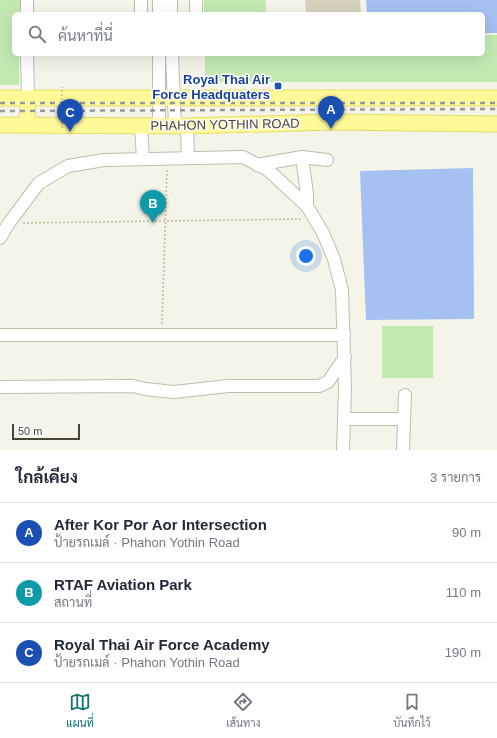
<!DOCTYPE html>
<html lang="th">
<meta charset="utf-8">
<style>
:root{--surface:#fff;--page:#f6f6f7;--text:#1f2937;--muted:#747a83;--line:#e0e1e3;--accent:#0f766e}
body{margin:0;font-family:Arial,Sarabun,sans-serif;background:var(--page);color:var(--text)}
.scale{position:absolute;left:12px;bottom:10px;width:68px;box-sizing:border-box;padding-left:4px;border:2px solid #484537;border-top:0;font-size:11px;line-height:14px;white-space:nowrap;color:#484537;-webkit-text-stroke:3px #fff;paint-order:stroke}
.you{position:absolute;left:306px;top:256px;width:14px;height:14px;margin:-10px;border:3px solid #fff;border-radius:50%;background:#1a73e8;box-shadow:0 0 0 6px #1a73e833}
.badge{display:grid;place-items:center;width:26px;height:26px;border-radius:50%;background:var(--accent);color:#fff;font-size:13px;font-weight:700}
.pin{position:absolute;translate:-50% -33px;filter:drop-shadow(0 1px 2px #0008)}
.pin::after{content:'';position:absolute;top:21px;width:14px;height:12px;background:inherit;clip-path:polygon(0 0,100% 0,50% 100%)}
.list{margin:0;padding:0;list-style:none}
h2{display:flex;justify-content:space-between;align-items:center;height:52px;margin:0;padding:0 16px;font-size:17px}
h2 small{font-size:13px;font-weight:400;color:var(--muted)}
.list li{display:grid;grid-template-columns:26px 1fr auto;gap:12px;align-items:center;box-sizing:border-box;height:60px;padding:0 16px;border-top:1px solid var(--line)}
.list b{display:block;font-size:15px;white-space:nowrap}
.list p{margin:0;font-size:13px;white-space:nowrap;color:var(--muted)}
.list em{font-size:13px;font-style:normal;color:var(--muted)}
.icon{flex:none;width:22px;height:22px;fill:none;stroke:currentColor;stroke-width:2;stroke-linecap:round;stroke-linejoin:round}
.map{position:relative;flex:none;width:497px;height:450px;overflow:hidden}
.search{position:absolute;background:var(--surface);box-shadow:0 4px 16px #0002;left:12px;right:12px;top:12px;height:44px;display:flex;align-items:center;gap:10px;box-sizing:border-box;padding:0 14px;border-radius:6px;color:var(--muted);font-size:15px}
.sheet{height:232px;background:var(--surface)}
nav{display:flex;justify-content:space-around;align-items:center;box-sizing:border-box;height:56px;border-top:1px solid var(--line);background:var(--surface);font-size:11px;color:var(--muted)}
nav a{display:grid;justify-items:center;gap:2px}
nav .on{color:var(--accent)}
.map>svg:first-child{display:block}
</style>
<div class="map">
<svg width="497" height="450" viewBox="0 0 497 450">
<rect width="100%" height="100%" fill="#f5f4e9"/>
<!-- green -->
<g fill="#c3e9b1">
<path d="M 0,0 L 20,0 L 20,14 L 14,14 L 14,54 L 19,54 L 19,85 L 0,85 Z"/>
<rect x="204" y="0" width="62" height="14"/>
<path d="M 483,35 L 497,35 L 497,82 L 205,82 L 205,54 L 483,54 Z"/>
<rect x="382" y="326" width="51" height="52"/>
</g>
<!-- water -->
<g fill="#a4c1f2">
<path d="M 366,0 L 497,0 L 497,33 L 483,33 L 483,14 L 367,14 Z"/>
<path d="M 473,168 L 474,319 L 366,320 L 360,171 Z"/>
</g>
<!-- building -->
<path fill="#d6d2be" d="M 305,0 L 360,0 L 361,14 L 306,14 Z"/>
<g fill="none" stroke-linecap="round" stroke-linejoin="round">
<!-- minor casing -->
<g stroke="#c0beab" stroke-width="14">
<g id="minor">
<path d="M 27,0 L 27,14"/>
<path d="M 171,0 L 171,14"/>
<path d="M 196,0 L 196,14"/>
<path d="M 141,14 L 141,0"/>
<path d="M 159,14 L 159,0"/>
<path d="M 27,54 L 28,98"/>
<path d="M 172,54 L 175,126"/>
<path d="M 141,126 L 143,159"/>
<path d="M 159,126 L 159,54"/>
<path d="M 187,126 L 188,158"/>
<path d="M 302,157 L 307,194 L 307,206"/>
<path d="M 257,165 L 302,157 L 327,160"/>
<path d="M 0,238 L 9,223 L 39,183 L 68,166 L 104,160 L 243,157 L 268,170 L 307,206 L 323,233 L 334,259 L 342,290 L 345,389 L 343,450"/>
<path d="M 0,335 L 344,335"/>
<path d="M 0,387 L 133,386 L 145,389 L 174,392 L 228,386 L 319,386 L 328,382 L 345,357"/>
<path d="M 344,419 L 404,419"/>
<path d="M 403,450 L 405,395"/>
</g>
</g>
<!-- major casing -->
<g stroke="#e6dd65" stroke-width="17">
<g id="major">
<path d="M 0,98 L 497,98"/>
<path d="M 0,125 L 187,126 L 332,122 L 497,124"/>
<path d="M 27,125 L 28,98"/>
</g>
</g>
<!-- path -->
<g stroke="#c2bd9c" stroke-width="1.5" stroke-dasharray="2 2" stroke-linecap="butt">
<path d="M 23,223 L 303,219"/>
<path d="M 162,324 L 167,168"/>
</g>
<!-- minor -->
<use href="#minor" stroke="#fff" stroke-width="12"/>
<!-- major -->
<use href="#major" stroke="#fff997" stroke-width="15"/>
<!-- rail -->
<g stroke="#989898" stroke-width="2.5" stroke-dasharray="5 5" stroke-linecap="butt">
<path d="M 0,103 L 497,103"/>
<path d="M 0,111 L 497,109"/>
</g>
<!-- path-bridge -->
<path stroke="#c2bd9c" stroke-width="1.5" stroke-dasharray="2 2" stroke-linecap="butt" d="M 62,128 L 62,87"/>
</g>
<!-- markers -->
<rect fill="#1a4fb4" stroke="#fff" stroke-width="1.5" x="274" y="82" width="8" height="8" rx="2"/>
<g text-anchor="middle" stroke-width="3" stroke-linejoin="round" paint-order="stroke">
<!-- transit labels -->
<g font-size="13" font-weight="bold" fill="#164399" stroke="#fff" text-anchor="end">
<text x="270" y="84">Royal Thai Air<tspan x="270" dy="15">Force Headquaters</tspan></text>
</g>
<!-- street labels -->
<g font-size="13" fill="#484537" stroke="#fff">
<text transform="translate(225 124) rotate(-1)" y="5">PHAHON YOTHIN ROAD</text>
</g>
</g>
</svg>
<div class="scale">50 m</div>
<div class="you"></div>
<div class="pin badge" style="left:331px;top:129px;background:#1a4fb4">A</div>
<div class="pin badge" style="left:153px;top:223px;background:#0f9aa8">B</div>
<div class="pin badge" style="left:70px;top:132px;background:#1a4fb4">C</div>
<div class="search"><svg class="icon" aria-label="search" viewBox="0 0 24 24"><circle cx="10" cy="10" r="6"/><path d="M15 15l6 6"/></svg>ค้นหาที่นี่</div>
</div>
<section class="sheet">
<h2>ใกล้เคียง<small>3 รายการ</small></h2>
<ul class="list">
<li><span class="badge" style="background:#1a4fb4">A</span><div><b>After Kor Por Aor Intersection</b><p>ป้ายรถเมล์ · Phahon Yothin Road</p></div><em>90 m</em></li>
<li><span class="badge" style="background:#0f9aa8">B</span><div><b>RTAF Aviation Park</b><p>สถานที่</p></div><em>110 m</em></li>
<li><span class="badge" style="background:#1a4fb4">C</span><div><b>Royal Thai Air Force Academy</b><p>ป้ายรถเมล์ · Phahon Yothin Road</p></div><em>190 m</em></li>
</ul>
</section>
<nav>
<a class="on"><svg class="icon" aria-label="map" viewBox="0 0 24 24"><path d="M3 6l6-2 6 2 6-2v14l-6 2-6-2-6 2zM9 4v14M15 6v14"/></svg>แผนที่</a>
<a><svg class="icon" aria-label="directions" viewBox="0 0 24 24"><path d="M12 3l9 9-9 9-9-9zM9 14v-3h6M13 9l2 2-2 2"/></svg>เส้นทาง</a>
<a><svg class="icon" aria-label="saved" viewBox="0 0 24 24"><path d="M7 4h10v16l-5-4-5 4z"/></svg>บันทึกไว้</a>
</nav>
